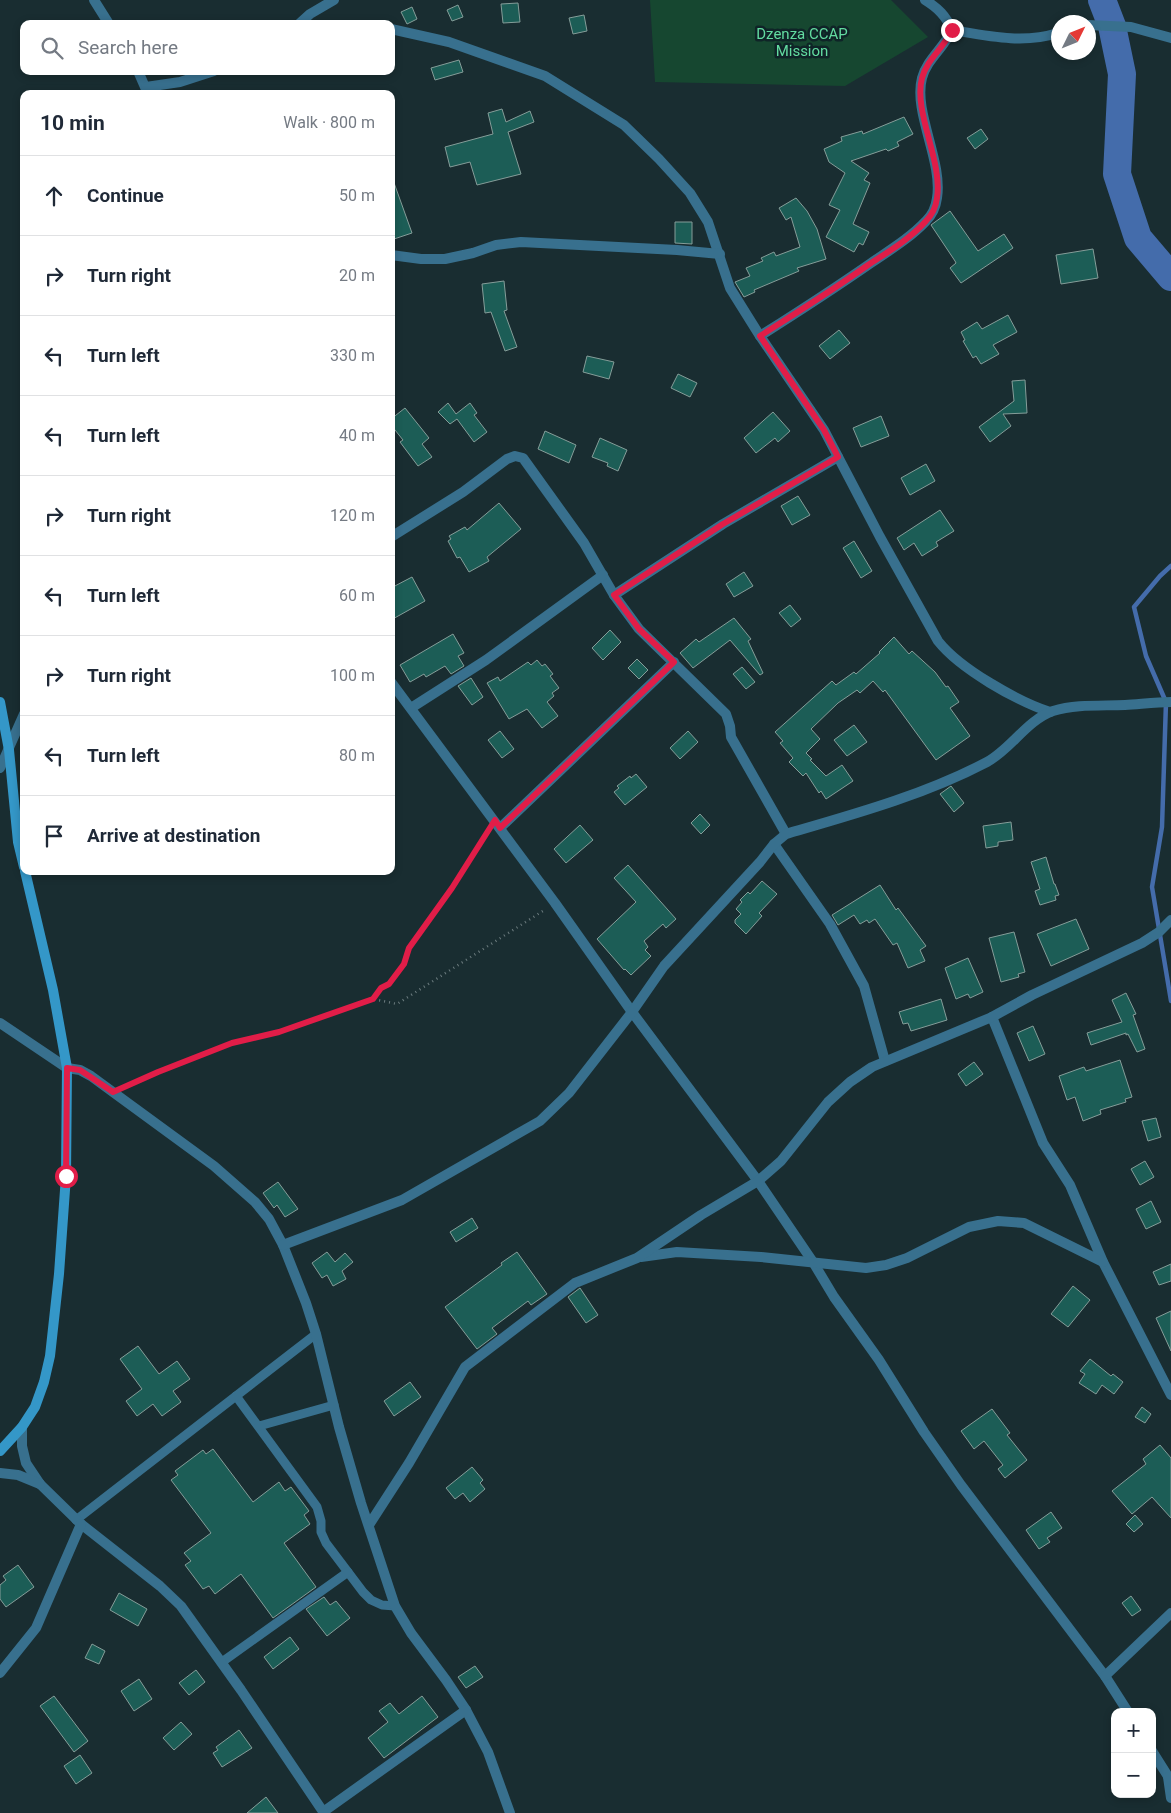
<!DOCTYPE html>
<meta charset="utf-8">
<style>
:root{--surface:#fff;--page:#f6f6f7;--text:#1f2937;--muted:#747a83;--line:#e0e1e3}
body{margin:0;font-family:Roboto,sans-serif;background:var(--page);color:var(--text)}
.controls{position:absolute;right:15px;bottom:15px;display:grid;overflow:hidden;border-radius:10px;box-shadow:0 2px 8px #0003}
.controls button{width:45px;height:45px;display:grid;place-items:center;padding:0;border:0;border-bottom:1px solid var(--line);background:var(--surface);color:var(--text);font:25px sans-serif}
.compass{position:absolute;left:1051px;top:15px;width:45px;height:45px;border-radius:50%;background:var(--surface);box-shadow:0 2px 8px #0003;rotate:47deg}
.stop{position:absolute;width:15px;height:15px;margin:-11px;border:4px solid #e11d48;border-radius:50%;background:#fff}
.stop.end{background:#e11d48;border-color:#fff;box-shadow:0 1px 5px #0008}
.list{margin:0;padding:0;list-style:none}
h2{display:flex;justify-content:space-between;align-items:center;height:65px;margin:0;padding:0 20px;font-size:21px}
h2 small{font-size:16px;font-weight:400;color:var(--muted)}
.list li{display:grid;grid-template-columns:32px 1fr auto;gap:15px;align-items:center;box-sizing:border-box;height:80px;padding:0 20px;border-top:1px solid var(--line)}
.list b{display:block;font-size:19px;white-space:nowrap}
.list em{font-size:16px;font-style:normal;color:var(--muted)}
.icon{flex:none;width:28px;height:28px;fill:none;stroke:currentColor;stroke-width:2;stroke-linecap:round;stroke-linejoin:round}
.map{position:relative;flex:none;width:1171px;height:1813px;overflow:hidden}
.search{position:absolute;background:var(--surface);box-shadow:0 2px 8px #0003;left:20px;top:20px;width:375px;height:55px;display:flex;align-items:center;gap:12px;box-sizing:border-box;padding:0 18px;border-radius:10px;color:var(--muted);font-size:19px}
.panel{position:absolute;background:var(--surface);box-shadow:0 2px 8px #0003;left:20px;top:90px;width:375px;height:785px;border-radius:10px}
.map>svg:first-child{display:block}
</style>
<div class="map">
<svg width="1171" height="1813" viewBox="0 0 1171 1813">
<rect width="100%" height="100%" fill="#192d31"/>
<!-- green -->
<path fill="#164730" d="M 650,0 L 891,0 L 928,37 L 845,86 L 655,82 Z"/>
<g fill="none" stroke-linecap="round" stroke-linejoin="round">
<!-- stream -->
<path stroke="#446cab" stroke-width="4.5" d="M 1171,566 L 1160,576 L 1134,607 L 1146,656 L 1166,702 L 1162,827 L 1152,887 L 1171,1001"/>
<!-- river -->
<path stroke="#446cab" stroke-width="28" d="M 1102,0 L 1112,26 L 1122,74 L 1117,174 L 1138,238 L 1171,277"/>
</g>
<!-- building -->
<g fill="#1c5d56" stroke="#859d99">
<path d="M 518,3 L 520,22 L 503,23 L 501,4 Z"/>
<path d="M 458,5 L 463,17 L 452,21 L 447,10 Z"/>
<path d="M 412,7 L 417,19 L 407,24 L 401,12 Z"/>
<path d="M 584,15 L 587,31 L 573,34 L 569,18 Z"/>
<path d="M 459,60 L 463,72 L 435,80 L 431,68 Z"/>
<path d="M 502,109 L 506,122 L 530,111 L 534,122 L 508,132 L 521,174 L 477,185 L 470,162 L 450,167 L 445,147 L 493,134 L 488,113 Z"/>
<path d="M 904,117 L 913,134 L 897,142 L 899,146 L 888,151 L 886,149 L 851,161 L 869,173 L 864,180 L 870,183 L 853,224 L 869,232 L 863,245 L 859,243 L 854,252 L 826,237 L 840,210 L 829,205 L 845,173 L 829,162 L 824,149 L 842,141 L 841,137 L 862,131 L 863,134 Z"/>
<path d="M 981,129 L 988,139 L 975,149 L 967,138 Z"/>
<path d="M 393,180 L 412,233 L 391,240 L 391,181 Z"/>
<path d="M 796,198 L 807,211 L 817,229 L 826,259 L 797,268 L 799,271 L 754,290 L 755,292 L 744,297 L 735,282 L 750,276 L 746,268 L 763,261 L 761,258 L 774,252 L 776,256 L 800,247 L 791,217 L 786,220 L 779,208 Z"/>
<path d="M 950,211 L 978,251 L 1004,234 L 1013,248 L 961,283 L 950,268 L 956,263 L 955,261 L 931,225 Z"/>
<path d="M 675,222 L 692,222 L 692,244 L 675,243 Z"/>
<path d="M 1093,249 L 1098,278 L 1061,284 L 1056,255 Z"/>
<path d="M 504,281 L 507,310 L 504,311 L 517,347 L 505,351 L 491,312 L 485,313 L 482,284 Z"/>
<path d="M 1008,315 L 1017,332 L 993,345 L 999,354 L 981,364 L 976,356 L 973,358 L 963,341 L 965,340 L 961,332 L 977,322 L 982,329 Z"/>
<path d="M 839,330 L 850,343 L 830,359 L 819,346 Z"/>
<path d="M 587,356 L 614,362 L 609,379 L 583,372 Z"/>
<path d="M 678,374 L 697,383 L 690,397 L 671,388 Z"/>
<path d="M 1025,380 L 1027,413 L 1003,414 L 1011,426 L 990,442 L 979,427 L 1014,401 L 1012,381 Z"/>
<path d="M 448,403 L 456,414 L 470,403 L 477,413 L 474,415 L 487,432 L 474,442 L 457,419 L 450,424 L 438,412 Z"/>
<path d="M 405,408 L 429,438 L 422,444 L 432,457 L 418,466 L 400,442 L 403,440 L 391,425 L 391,419 Z"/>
<path d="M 773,412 L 790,431 L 778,442 L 775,438 L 756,453 L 744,438 Z"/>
<path d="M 881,416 L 889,436 L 861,447 L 853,428 Z"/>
<path d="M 545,431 L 576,445 L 569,463 L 538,449 Z"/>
<path d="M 600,438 L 627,450 L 618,471 L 607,466 L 608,463 L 592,457 Z"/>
<path d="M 926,464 L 935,481 L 910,495 L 901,478 Z"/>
<path d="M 798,496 L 810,515 L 792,525 L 781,506 Z"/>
<path d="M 499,503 L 521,529 L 487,557 L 489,561 L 469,572 L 460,557 L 457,558 L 448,541 L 451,539 L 449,536 L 465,527 L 467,530 Z"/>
<path d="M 940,510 L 954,531 L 936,542 L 938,546 L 922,556 L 914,543 L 904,550 L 897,538 Z"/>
<path d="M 854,541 L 872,571 L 861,578 L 843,548 Z"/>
<path d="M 744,572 L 753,586 L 734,597 L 726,584 Z"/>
<path d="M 412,577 L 425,601 L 391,620 L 391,588 Z"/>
<path d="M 790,605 L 801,619 L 791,627 L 779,613 Z"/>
<path d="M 734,618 L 751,639 L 748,641 L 763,673 L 760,675 L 730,640 L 693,668 L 680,653 L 696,639 L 699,642 Z"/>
<path d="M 610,630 L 621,642 L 603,660 L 592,648 Z"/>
<path d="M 453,634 L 464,653 L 458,656 L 464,666 L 451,674 L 445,666 L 426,677 L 424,674 L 410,682 L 400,665 Z"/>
<path d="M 894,637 L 909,654 L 912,651 L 935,672 L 946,687 L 948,686 L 959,702 L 950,708 L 970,736 L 936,760 L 885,690 L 883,692 L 873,681 L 860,693 L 857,690 L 838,703 L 811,729 L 820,739 L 806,753 L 812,759 L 810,760 L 826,776 L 842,765 L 853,781 L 826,799 L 821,791 L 819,793 L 806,773 L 803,776 L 789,762 L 793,758 L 780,743 L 783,741 L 775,732 L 832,681 L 836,685 L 854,672 L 856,674 L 880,653 L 879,652 Z"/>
<path d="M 637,659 L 648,670 L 639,679 L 628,668 Z"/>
<path d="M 537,660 L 542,666 L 545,664 L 553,674 L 550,676 L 559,688 L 552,693 L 554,696 L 547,702 L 558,716 L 542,728 L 527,709 L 509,719 L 487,683 L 498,677 L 500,681 L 528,662 L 531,665 Z"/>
<path d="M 742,667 L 755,682 L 746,689 L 733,674 Z"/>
<path d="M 471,678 L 483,697 L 472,705 L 458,686 Z"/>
<path d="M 854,725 L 867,742 L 847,756 L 834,740 Z"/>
<path d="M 500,731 L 514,749 L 502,758 L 488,740 Z"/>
<path d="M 688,731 L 698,742 L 680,759 L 670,748 Z"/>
<path d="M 636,774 L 647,787 L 625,805 L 614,792 L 619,788 L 617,786 L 630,776 L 631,778 Z"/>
<path d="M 951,786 L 964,803 L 954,812 L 940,794 Z"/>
<path d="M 700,814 L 710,825 L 701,834 L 691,823 Z"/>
<path d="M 1011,822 L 1013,840 L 998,842 L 998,846 L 986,848 L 983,826 Z"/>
<path d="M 580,825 L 593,840 L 566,863 L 554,849 Z"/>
<path d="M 1046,857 L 1054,884 L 1055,884 L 1059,895 L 1055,896 L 1056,900 L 1040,905 L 1035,891 L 1040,889 L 1031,862 Z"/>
<path d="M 628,865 L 676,919 L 666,928 L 663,924 L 644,941 L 648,947 L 645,950 L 651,956 L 631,975 L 625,969 L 624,970 L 597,939 L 636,902 L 614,878 Z"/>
<path d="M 762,881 L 777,894 L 759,913 L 762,916 L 746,934 L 735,923 L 735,920 L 741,914 L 736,909 L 742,902 L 740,900 L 748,892 L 750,894 Z"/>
<path d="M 880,885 L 896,910 L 898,908 L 926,946 L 920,950 L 925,961 L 908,968 L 897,943 L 893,945 L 875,919 L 869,923 L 867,920 L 860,924 L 854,915 L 838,925 L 832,915 Z"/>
<path d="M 1076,919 L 1089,949 L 1051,966 L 1037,934 Z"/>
<path d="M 1014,932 L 1025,972 L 1018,974 L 1019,977 L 1001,982 L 989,938 Z"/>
<path d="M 968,958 L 983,992 L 970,998 L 968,994 L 956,999 L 945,968 Z"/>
<path d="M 1126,993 L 1136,1014 L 1133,1015 L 1145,1049 L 1137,1052 L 1128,1034 L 1126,1035 L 1126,1033 L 1091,1045 L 1087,1033 L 1122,1022 L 1112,1000 Z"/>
<path d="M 941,999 L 947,1020 L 911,1031 L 908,1023 L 903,1024 L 899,1012 Z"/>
<path d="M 1033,1026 L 1045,1054 L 1029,1061 L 1017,1033 Z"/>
<path d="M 1120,1060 L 1132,1097 L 1125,1099 L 1126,1102 L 1100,1110 L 1101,1114 L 1083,1121 L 1075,1097 L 1067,1100 L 1059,1076 L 1084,1067 L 1086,1071 Z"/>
<path d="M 974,1062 L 983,1074 L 966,1086 L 958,1074 Z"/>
<path d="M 1156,1118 L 1161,1137 L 1148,1141 L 1142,1121 Z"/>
<path d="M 1145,1161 L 1154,1177 L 1140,1185 L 1131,1169 Z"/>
<path d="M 278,1182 L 298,1209 L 285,1217 L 277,1205 L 274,1208 L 263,1193 Z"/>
<path d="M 1151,1201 L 1161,1222 L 1146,1229 L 1136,1209 Z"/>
<path d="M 472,1218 L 478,1228 L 456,1242 L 450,1232 Z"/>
<path d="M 327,1252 L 335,1262 L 345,1253 L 353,1262 L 342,1271 L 346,1279 L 333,1286 L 327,1275 L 322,1278 L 312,1263 Z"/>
<path d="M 517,1252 L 547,1294 L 531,1305 L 528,1301 L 492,1328 L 497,1334 L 477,1349 L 445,1307 L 502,1265 L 501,1263 Z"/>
<path d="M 1171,1264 L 1171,1281 L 1159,1285 L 1153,1272 Z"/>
<path d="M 1073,1286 L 1090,1300 L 1068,1327 L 1051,1314 Z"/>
<path d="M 580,1288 L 598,1315 L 586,1323 L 568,1297 Z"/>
<path d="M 1171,1311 L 1171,1351 L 1156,1318 Z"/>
<path d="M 138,1346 L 159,1374 L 177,1361 L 190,1379 L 173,1391 L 181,1402 L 162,1416 L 153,1404 L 137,1416 L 126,1401 L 142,1389 L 120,1359 Z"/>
<path d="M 1090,1359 L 1111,1376 L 1113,1374 L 1123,1382 L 1114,1394 L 1102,1385 L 1096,1394 L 1079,1383 L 1085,1374 L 1080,1371 Z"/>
<path d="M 410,1382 L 421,1397 L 394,1416 L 384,1401 Z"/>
<path d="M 1142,1407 L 1151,1414 L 1145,1423 L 1135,1417 Z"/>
<path d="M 992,1409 L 1010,1433 L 1007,1435 L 1027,1460 L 1005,1478 L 998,1469 L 1003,1465 L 984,1441 L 974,1449 L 961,1431 Z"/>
<path d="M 1160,1445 L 1171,1458 L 1171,1518 L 1152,1497 L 1132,1514 L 1112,1491 L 1146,1464 L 1143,1459 Z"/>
<path d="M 213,1449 L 253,1502 L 279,1482 L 285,1491 L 291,1487 L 309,1511 L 304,1515 L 310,1524 L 284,1543 L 316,1587 L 273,1618 L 241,1574 L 215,1594 L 209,1586 L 203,1589 L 185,1565 L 191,1561 L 184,1553 L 211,1533 L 171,1480 L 178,1475 L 175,1471 L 203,1450 L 206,1454 Z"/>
<path d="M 472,1467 L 483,1480 L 480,1483 L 485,1489 L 470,1502 L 463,1493 L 455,1499 L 446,1488 Z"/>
<path d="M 1051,1512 L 1062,1528 L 1047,1538 L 1050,1542 L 1039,1549 L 1026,1530 Z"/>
<path d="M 1135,1515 L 1143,1524 L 1134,1532 L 1126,1524 Z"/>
<path d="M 18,1565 L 34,1587 L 6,1607 L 0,1599 L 0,1585 L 6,1580 L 3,1576 Z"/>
<path d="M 119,1593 L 147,1609 L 138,1626 L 110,1610 Z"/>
<path d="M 1131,1596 L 1141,1610 L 1132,1616 L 1122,1603 Z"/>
<path d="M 324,1597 L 330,1605 L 336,1601 L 350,1618 L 327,1636 L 306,1609 Z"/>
<path d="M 290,1637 L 299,1649 L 273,1669 L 264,1657 Z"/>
<path d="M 92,1644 L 105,1651 L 99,1664 L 85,1658 Z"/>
<path d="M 475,1666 L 483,1677 L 466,1688 L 458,1677 Z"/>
<path d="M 196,1670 L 205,1682 L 189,1695 L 179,1683 Z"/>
<path d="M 139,1679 L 152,1699 L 134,1711 L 121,1691 Z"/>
<path d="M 54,1696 L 88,1741 L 74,1752 L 40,1706 Z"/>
<path d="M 422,1696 L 438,1717 L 384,1758 L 368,1738 L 388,1722 L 379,1711 L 390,1703 L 399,1714 Z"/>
<path d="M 181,1722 L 192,1734 L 174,1750 L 163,1738 Z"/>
<path d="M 239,1730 L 252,1748 L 222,1767 L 213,1753 L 218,1750 L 216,1747 Z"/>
<path d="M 80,1755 L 92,1773 L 76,1784 L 64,1766 Z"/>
<path d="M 266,1797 L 278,1813 L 247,1813 Z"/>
</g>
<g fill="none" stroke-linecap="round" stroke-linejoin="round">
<!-- path -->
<g stroke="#6c7c7f" stroke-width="2.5" stroke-dasharray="1 4" stroke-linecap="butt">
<path d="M 373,999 L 381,988 L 389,984 L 404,963 L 409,948 L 452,889 L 487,833"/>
<path d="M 125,1087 L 158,1072 L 232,1043 L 279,1032 L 359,1003 L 373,999 L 397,1004 L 546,909"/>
</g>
<!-- lane -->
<g stroke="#38708e" stroke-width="9">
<path d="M 236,1396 L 317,1507 L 321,1521 L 321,1532 L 326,1543 L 363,1592 L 371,1600 L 382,1605 L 395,1606"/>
<path d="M 259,1426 L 334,1405"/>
<path d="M 76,1520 L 316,1334"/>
<path d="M 222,1662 L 348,1572"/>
</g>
<!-- street -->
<g stroke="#38708e" stroke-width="10">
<path d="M 94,0 L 109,24"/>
<path d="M 299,24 L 310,14 L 334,0"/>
<path d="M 1088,25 L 1131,27 L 1171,38"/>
<path d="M 391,29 L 449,42 L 545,76 L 624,125 L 659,159 L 690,193 L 708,222 L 730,288 L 760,336 L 824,430 L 880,537 L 938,641 C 960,669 1017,701 1050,712"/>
<path d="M 952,30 C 988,36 1023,44 1058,33"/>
<path d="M 138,71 L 148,94"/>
<path d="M 146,87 L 180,82 L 214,71"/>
<path d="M 391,255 L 421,259 L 445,259 L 473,253 L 496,245 L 521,242 L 677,250 L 720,254"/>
<path d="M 760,336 C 798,312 835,288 871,263 C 890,250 910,238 926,221 C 932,215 936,206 937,198 C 943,161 913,112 922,78 C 927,59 944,48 952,30 C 946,16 938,8 925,0"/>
<path d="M 391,537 L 463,492 L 507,459 L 515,456 L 523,458 L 584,543 L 614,595 L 639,629 L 726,714 L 730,726 L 731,737 L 786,834"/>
<path d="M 614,595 L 723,524 L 838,457"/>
<path d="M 391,682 L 555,903 L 632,1012 L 758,1181 L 813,1262 L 834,1297 L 879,1360 L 924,1432 L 961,1485 L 1105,1676 L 1128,1712"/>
<path d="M 411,708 L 486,660 L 603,575"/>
<path d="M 0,768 L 24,714"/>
<path d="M 500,828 L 674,662"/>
<path d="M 774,844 L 830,924 L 864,986 L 885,1061"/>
<path d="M 992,1017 L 1043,1143 L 1070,1185 L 1103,1262 L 1171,1395"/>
<path d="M 0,1023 L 67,1068 L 80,1070 L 91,1076 L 214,1166 L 255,1202 L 269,1219 L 283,1245 L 306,1303 L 316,1334 L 339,1427 L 361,1503 L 395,1606 L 411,1633 L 446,1680 L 466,1710 L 488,1752 L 510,1813"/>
<path d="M 283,1245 L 402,1200 L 540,1121 L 569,1093 L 632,1012 L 664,966 L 760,862 L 774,844 L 786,834 C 855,814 924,795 987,762 C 1011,749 1027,720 1053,711 C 1076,704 1101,706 1125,705 C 1141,704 1156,702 1171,702"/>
<path d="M 641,1257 L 677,1252 L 761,1257 L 866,1268 L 886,1265 L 907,1258 L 969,1227 L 998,1221 L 1024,1223 L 1103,1262"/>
<path d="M 22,1427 L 22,1446 L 26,1463 L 40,1484 L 81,1524 L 160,1586 L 181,1606 L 241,1690 L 324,1813"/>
<path d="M 0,1473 L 18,1475 L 40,1484"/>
<path d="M 369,1525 L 409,1463 L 465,1367 L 575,1283 L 637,1258 L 701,1215 L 758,1181 L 781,1161 L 828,1102 L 850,1082 L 872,1067 L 992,1017 L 1032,995 L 1142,943 L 1159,932 L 1171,920"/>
<path d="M 0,1673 L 36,1628 L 81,1524"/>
<path d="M 1105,1676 L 1171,1613"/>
<path d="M 1152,1751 L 1171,1781"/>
<path d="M 1168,1777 L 1171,1798"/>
<path d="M 323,1812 L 466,1710"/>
</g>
<!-- secondary -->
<g stroke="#3497c8" stroke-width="10">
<path d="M 0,702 L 9,750 L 18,842 L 24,867"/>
<path d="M 0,1451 L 22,1427 L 35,1407 L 44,1382 L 50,1356 L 59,1274 L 66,1176 L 67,1068 L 53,990 L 25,871"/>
</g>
</g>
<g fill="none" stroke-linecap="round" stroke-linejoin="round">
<!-- route -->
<path stroke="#e11d48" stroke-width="6" d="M 66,1176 L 67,1068 L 80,1070 L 113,1092 L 158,1072 L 232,1043 L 279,1032 L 373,999 L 381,988 L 389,984 L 404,964 L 409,948 L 452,888 L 495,820 L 500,828 L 674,662 L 639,629 L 614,595 L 723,524 L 838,457 L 824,430 L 760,336 C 796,313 833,290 868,265 C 888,252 910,239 926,221 C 932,215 936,206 937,198 C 943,161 913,112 922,78 C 927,59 944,48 952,30"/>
</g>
<g text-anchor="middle" stroke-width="5" stroke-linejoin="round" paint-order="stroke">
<!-- park labels -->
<g font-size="15" fill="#62dba0" stroke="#0f2427">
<text x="802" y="39">Dzenza CCAP<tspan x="802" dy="17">Mission</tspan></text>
</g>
</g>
</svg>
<div class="controls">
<button>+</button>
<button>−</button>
</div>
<svg class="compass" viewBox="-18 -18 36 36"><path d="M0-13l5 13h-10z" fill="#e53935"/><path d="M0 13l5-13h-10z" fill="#747a83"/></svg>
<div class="stop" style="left:66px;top:1176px"></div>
<div class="stop end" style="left:952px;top:30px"></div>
<div class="search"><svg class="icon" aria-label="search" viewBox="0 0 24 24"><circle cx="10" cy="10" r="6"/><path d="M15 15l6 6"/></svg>Search here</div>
<section class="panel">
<h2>10 min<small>Walk · 800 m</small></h2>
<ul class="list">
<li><svg class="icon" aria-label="ahead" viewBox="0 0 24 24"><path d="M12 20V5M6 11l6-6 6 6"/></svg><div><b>Continue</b></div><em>50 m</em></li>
<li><svg class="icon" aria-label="right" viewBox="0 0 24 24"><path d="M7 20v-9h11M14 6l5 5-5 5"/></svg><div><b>Turn right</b></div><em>20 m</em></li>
<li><svg class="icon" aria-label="left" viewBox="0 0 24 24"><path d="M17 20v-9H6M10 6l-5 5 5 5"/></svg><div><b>Turn left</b></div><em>330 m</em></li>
<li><svg class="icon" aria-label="left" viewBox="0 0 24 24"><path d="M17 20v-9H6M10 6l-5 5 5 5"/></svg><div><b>Turn left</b></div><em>40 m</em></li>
<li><svg class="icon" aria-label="right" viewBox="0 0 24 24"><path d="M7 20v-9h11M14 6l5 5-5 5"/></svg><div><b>Turn right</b></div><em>120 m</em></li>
<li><svg class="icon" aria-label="left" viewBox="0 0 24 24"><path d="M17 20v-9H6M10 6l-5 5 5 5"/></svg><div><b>Turn left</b></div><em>60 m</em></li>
<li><svg class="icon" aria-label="right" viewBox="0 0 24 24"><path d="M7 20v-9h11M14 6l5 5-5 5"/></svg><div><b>Turn right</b></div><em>100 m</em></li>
<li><svg class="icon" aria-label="left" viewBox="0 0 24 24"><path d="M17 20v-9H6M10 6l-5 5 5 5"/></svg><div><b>Turn left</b></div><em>80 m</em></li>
<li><svg class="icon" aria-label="arrive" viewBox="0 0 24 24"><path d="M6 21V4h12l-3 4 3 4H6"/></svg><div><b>Arrive at destination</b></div></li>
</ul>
</section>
</div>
